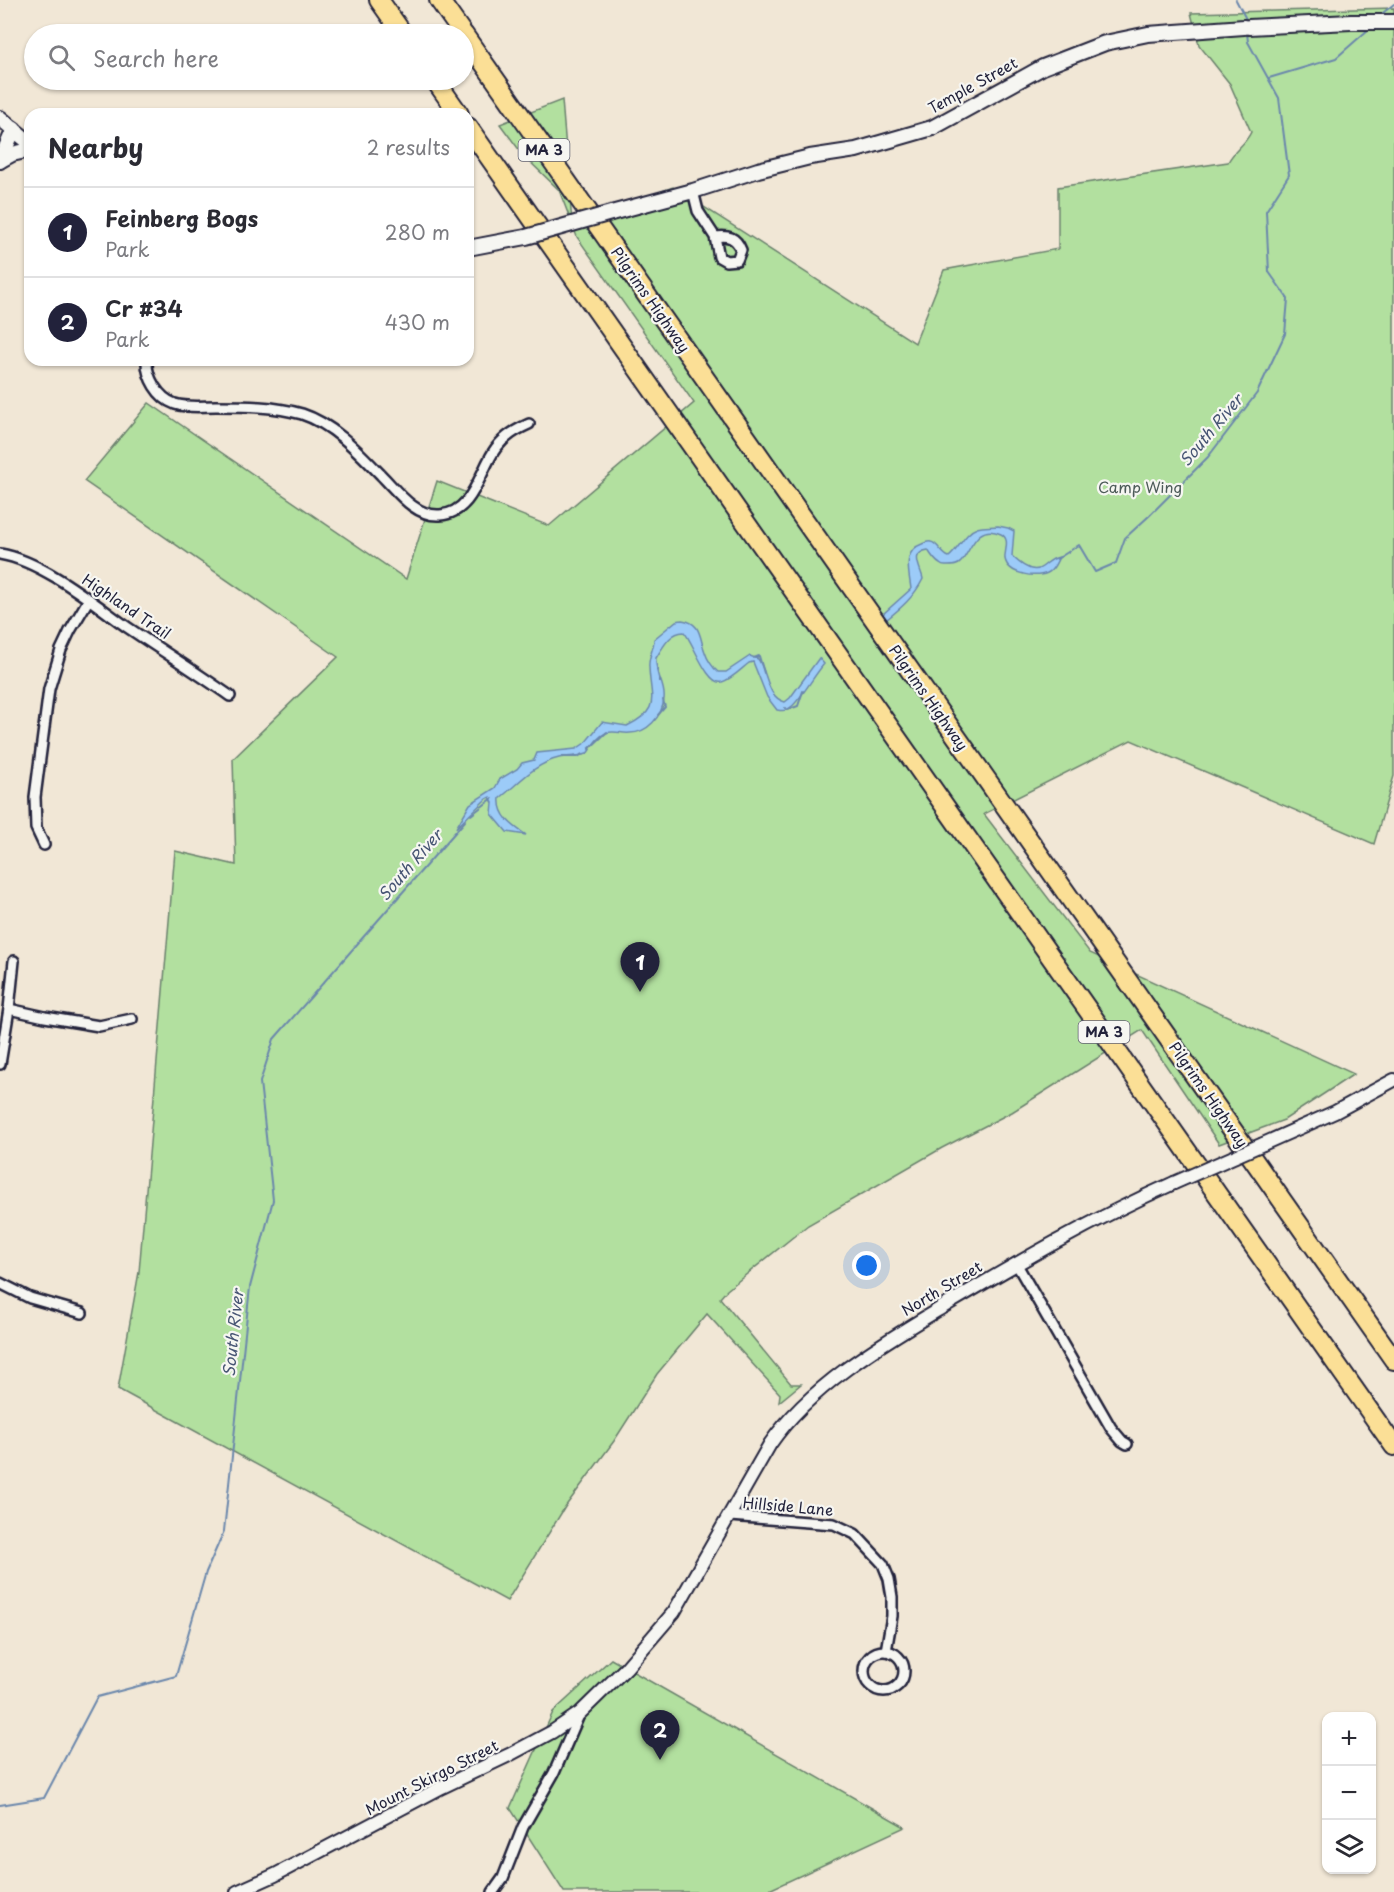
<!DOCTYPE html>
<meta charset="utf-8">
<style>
:root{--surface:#fff;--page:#f7f7f7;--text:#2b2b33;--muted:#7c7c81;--line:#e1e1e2;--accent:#22223b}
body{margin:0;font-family:"Playpen Sans",sans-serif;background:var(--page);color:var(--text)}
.controls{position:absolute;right:18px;bottom:18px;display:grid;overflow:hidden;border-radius:12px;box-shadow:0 2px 4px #0004}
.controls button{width:54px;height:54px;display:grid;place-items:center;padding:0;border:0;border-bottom:2px solid var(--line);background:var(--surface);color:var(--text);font:30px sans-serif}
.you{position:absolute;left:867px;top:1266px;width:21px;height:21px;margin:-15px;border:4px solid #fff;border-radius:50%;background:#1a73e8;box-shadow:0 0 0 9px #1a73e833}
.badge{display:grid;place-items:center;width:39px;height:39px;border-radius:50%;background:var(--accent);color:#fff;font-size:20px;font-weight:700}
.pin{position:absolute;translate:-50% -50px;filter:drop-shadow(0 2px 3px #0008)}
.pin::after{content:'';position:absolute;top:32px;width:21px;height:18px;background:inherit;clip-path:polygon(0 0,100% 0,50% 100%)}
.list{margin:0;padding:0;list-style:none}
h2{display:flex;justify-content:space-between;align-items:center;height:78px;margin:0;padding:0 24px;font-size:26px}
h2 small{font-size:20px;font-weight:400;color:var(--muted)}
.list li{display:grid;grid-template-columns:39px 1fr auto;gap:18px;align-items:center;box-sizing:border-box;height:90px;padding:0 24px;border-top:2px solid var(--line)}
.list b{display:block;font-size:22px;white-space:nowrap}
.list p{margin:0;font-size:20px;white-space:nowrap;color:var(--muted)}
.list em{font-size:20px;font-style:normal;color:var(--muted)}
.icon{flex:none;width:33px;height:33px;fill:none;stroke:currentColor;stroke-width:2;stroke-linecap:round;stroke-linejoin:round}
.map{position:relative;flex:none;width:1394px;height:1892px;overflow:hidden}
.search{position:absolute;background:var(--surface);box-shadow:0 2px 4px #0004;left:24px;top:24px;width:450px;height:66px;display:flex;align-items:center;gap:15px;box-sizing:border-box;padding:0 21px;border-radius:33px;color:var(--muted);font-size:22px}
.panel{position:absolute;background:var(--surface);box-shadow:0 2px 4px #0004;left:24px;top:108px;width:450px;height:258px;border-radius:18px}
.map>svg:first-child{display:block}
</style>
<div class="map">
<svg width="1394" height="1892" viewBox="0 0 1394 1892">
<rect width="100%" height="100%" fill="#f1e7d6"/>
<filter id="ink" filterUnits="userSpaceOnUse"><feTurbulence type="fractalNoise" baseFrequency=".0167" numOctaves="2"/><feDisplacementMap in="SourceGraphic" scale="12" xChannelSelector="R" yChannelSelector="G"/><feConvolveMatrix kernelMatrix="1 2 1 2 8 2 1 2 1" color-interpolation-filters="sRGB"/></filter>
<g filter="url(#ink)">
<!-- green -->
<g fill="#b2e09f" stroke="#6a816d" stroke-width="1.5">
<path d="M 1394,8 L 1394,776 L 1374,844 L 1131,740 L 984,814 L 1090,953 L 1354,1074 L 1284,1120 L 1219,1144 L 1142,1030 L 1012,1112 L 942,1148 L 808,1225 L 727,1290 L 720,1298 L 791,1384 L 801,1384 L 779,1402 L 780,1394 L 707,1314 L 657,1374 L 614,1441 L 565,1507 L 507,1601 L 118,1389 L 139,1272 L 175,851 L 236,865 L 233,759 L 338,657 L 84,481 L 149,403 L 406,579 L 437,481 L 549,526 L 694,403 L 577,237 L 559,190 L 523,155 L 500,124 L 562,100 L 572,223 L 673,187 L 915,343 L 944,270 L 1058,249 L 1058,187 L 1228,162 C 1235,149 1245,145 1251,132 L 1230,84 L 1199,45 L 1191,13 Z"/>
<path d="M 611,1659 L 905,1827 L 765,1892 L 564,1892 L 510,1808 L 553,1712 Z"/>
</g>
<!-- water -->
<g fill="#9ccbf8" stroke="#6b87ac" stroke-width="1.5">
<path d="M 998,526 L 1008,528 L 1014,531 L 1012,556 C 1019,563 1032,575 1042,567 C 1049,562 1050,559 1059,557 C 1056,563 1054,569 1049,572 C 1038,579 1008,575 1005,559 C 1004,551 1011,539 1001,534 C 976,522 971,551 961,562 C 958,566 953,566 948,566 C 945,566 943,567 940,564 C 935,561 931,555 928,550 C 909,553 921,568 923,579 C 914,597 901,608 886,620 L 883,614 L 911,589 C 909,572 902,551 922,544 C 924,543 929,541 931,542 C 938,543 941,554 949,557 C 959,549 965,532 977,528 C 984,526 992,527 998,526 Z"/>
<path d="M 682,620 C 702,623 699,637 705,652 C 707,659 713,668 718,672 L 726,672 L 750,656 L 758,659 C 768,672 766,697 785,702 L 790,698 L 819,658 L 824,664 C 815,674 799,702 791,707 C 786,711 783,711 777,710 L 767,697 L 753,662 L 749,663 C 741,669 732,679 722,682 C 707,686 693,641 684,632 C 670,632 663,647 656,658 C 654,672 666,685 664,699 C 662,717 647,733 630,733 C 622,734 614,730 606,733 C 597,737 593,745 587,754 C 578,757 568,756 559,758 C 534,764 519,783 500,798 C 498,816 513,826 526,835 L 507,832 L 492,814 L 493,803 L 490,797 L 486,799 L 456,828 L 470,804 L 495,788 L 500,779 L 517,769 L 522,763 L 534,760 L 537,753 L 576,749 L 585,743 L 602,722 L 627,726 C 662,709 650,699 649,667 C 648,657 654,649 654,639 L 676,621 Z"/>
</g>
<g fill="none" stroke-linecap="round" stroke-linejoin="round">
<!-- stream -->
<g stroke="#6b87ac" stroke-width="2">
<path d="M 1236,0 L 1247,21"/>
<path d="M 1379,16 L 1394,4"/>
<path d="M 1269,78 L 1336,58 L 1369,29"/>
<path d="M 1057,559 L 1079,545 L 1095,572 L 1116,563 L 1125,538 L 1149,516 L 1208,457 L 1257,393 L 1285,334 L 1288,299 L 1269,272 L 1266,211 L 1289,175 L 1279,98 L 1248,42 L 1247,33"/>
<path d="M 754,658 L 759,656 L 764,673"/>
<path d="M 657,670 L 660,682"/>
<path d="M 785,708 L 787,710 L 798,706 L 803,691"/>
<path d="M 658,715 L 665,707 L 663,700"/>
<path d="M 589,749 L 607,732"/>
<path d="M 562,757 L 578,757 L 582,754"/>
<path d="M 471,815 L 493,798"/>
<path d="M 0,1805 L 44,1798 L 97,1697 L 176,1676 L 206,1572 L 224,1531 L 250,1287 L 273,1200 L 260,1082 L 274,1039 L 465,821"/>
</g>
<!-- minor casing -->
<g stroke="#22223b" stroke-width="14">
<g id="minor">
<path d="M 693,191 L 698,211 L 715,237 L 719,257 L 726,261 L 737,260 L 741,250 C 736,237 728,235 715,237"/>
<path d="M 147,360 C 146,377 158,398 175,404 C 188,408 202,406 216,406 C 245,406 274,406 302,414 C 333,424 359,452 381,475 C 397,491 415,517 440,515 C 474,513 480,469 496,448 C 505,436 516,430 529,424"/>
<path d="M 0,554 C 42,561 92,602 127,627 C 161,650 196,672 230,696"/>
<path d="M 44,845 L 36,828 L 35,797 L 49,689 L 61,650 L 70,631 L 89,599"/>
<path d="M 9,1009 L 45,1017 L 99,1026 L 132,1019"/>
<path d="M 0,1064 L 9,1009 L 14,961"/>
<path d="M 1016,1263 L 1111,1428 L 1122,1441 L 1127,1444"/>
<path d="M 0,1283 L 30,1298 L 82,1313"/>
<path d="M 730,1516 L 834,1524 L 855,1534 L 883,1564 L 889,1579 L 892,1597 L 892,1616 L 886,1651"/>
<circle cx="884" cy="1671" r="20"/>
<path d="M 493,1892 L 503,1878 L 523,1827 L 554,1773 L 580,1713"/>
</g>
</g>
<!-- tertiary casing -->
<g stroke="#22223b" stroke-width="16">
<g id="tertiary">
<path d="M 1263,1144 L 1335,1112 L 1394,1080"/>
<path d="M 237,1892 L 275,1875 L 442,1787 L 509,1755 L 552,1732 L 580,1713 L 626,1668 L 674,1612 L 770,1444 C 810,1386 881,1344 941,1308 C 1017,1263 1093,1219 1174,1183"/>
</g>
</g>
<!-- secondary casing -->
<g stroke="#22223b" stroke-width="18">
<g id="secondary">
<path d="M 1249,27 L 1351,22 L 1394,22"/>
<path d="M 0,118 L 30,143"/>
<path d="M 1,160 L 12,154 L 30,150"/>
<path d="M 0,161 L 14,129"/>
<path d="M 611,213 L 693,191 L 758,170 L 810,157 L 856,150 L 932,128 L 1043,67 L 1105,43 L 1148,34 L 1244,27"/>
<path d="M 468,248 L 526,237"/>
</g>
</g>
<!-- motorway casing -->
<g stroke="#22223b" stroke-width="22">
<g id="motorway">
<path d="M 379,0 L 403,34"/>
<path d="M 439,0 L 463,34"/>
<path d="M 464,35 L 1394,1360"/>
<path d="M 435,80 L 459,114"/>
<path d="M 468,127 L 1394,1446"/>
</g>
</g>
<!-- minor -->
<use href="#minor" stroke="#f6f6f2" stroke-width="9"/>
<!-- tertiary -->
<use href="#tertiary" stroke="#f6f6f2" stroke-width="12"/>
<!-- secondary -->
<use href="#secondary" stroke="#f6f6f2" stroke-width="14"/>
<!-- motorway -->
<use href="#motorway" stroke="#fbdf96" stroke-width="18"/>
<!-- tertiary-bridge casing -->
<g stroke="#22223b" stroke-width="16" stroke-linecap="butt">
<path id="tertiary-bridge" d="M 1174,1183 L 1263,1144"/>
</g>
<!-- secondary-bridge casing -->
<g stroke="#22223b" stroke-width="18" stroke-linecap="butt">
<path id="secondary-bridge" d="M 526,237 L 611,213"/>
</g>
<!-- tertiary-bridge -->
<use href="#tertiary-bridge" stroke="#f6f6f2" stroke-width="12"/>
<!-- secondary-bridge -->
<use href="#secondary-bridge" stroke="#f6f6f2" stroke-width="14"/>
</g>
</g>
<g text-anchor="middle" stroke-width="4.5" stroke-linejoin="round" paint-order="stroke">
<!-- shield labels -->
<g fill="#f6f6f2" stroke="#626272" stroke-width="1.5">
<rect x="518.5" y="139" width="51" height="22" rx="4.5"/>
<rect x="1078.5" y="1021" width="51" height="22" rx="4.5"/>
</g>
<g font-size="14" font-weight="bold" fill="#22223b">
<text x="544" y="155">MA 3</text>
<text x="1104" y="1037">MA 3</text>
</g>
<!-- street labels -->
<g font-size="15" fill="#22223b" stroke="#f6f6f2">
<text transform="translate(973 86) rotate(-29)" y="5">Temple Street</text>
<text transform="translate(650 300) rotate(55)" y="5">Pilgrims Highway</text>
<text transform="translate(126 607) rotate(34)" y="5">Highland Trail</text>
<text transform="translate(928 698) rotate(55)" y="5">Pilgrims Highway</text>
<text transform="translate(1208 1095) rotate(55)" y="5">Pilgrims Highway</text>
<text transform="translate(942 1289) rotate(-31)" y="5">North Street</text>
<text transform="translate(788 1507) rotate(5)" y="5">Hillside Lane</text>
<text transform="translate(432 1778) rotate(-27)" y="5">Mount Skirgo Street</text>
</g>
<!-- park labels -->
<g font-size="15" fill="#4d5b59" stroke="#f6f6f2">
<text x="1140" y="493">Camp Wing</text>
</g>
<!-- water labels -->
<g font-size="16" font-style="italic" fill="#475574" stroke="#f6f6f2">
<text transform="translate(1211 430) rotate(-50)" y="6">South River</text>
<text transform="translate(410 865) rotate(-49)" y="6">South River</text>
<text transform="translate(233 1333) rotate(-84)" y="6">South River</text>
</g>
</g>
</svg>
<div class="controls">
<button>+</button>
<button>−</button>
<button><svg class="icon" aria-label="layers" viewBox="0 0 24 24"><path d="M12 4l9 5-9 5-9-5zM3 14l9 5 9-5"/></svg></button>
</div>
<div class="you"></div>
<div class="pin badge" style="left:640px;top:992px">1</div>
<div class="pin badge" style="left:660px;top:1760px">2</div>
<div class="search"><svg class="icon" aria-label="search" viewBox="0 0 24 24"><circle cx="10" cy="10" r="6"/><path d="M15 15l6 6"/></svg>Search here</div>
<section class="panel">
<h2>Nearby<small>2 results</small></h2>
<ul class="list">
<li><span class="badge">1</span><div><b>Feinberg Bogs</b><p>Park</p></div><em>280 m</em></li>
<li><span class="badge">2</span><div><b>Cr #34</b><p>Park</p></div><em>430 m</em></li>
</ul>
</section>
</div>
